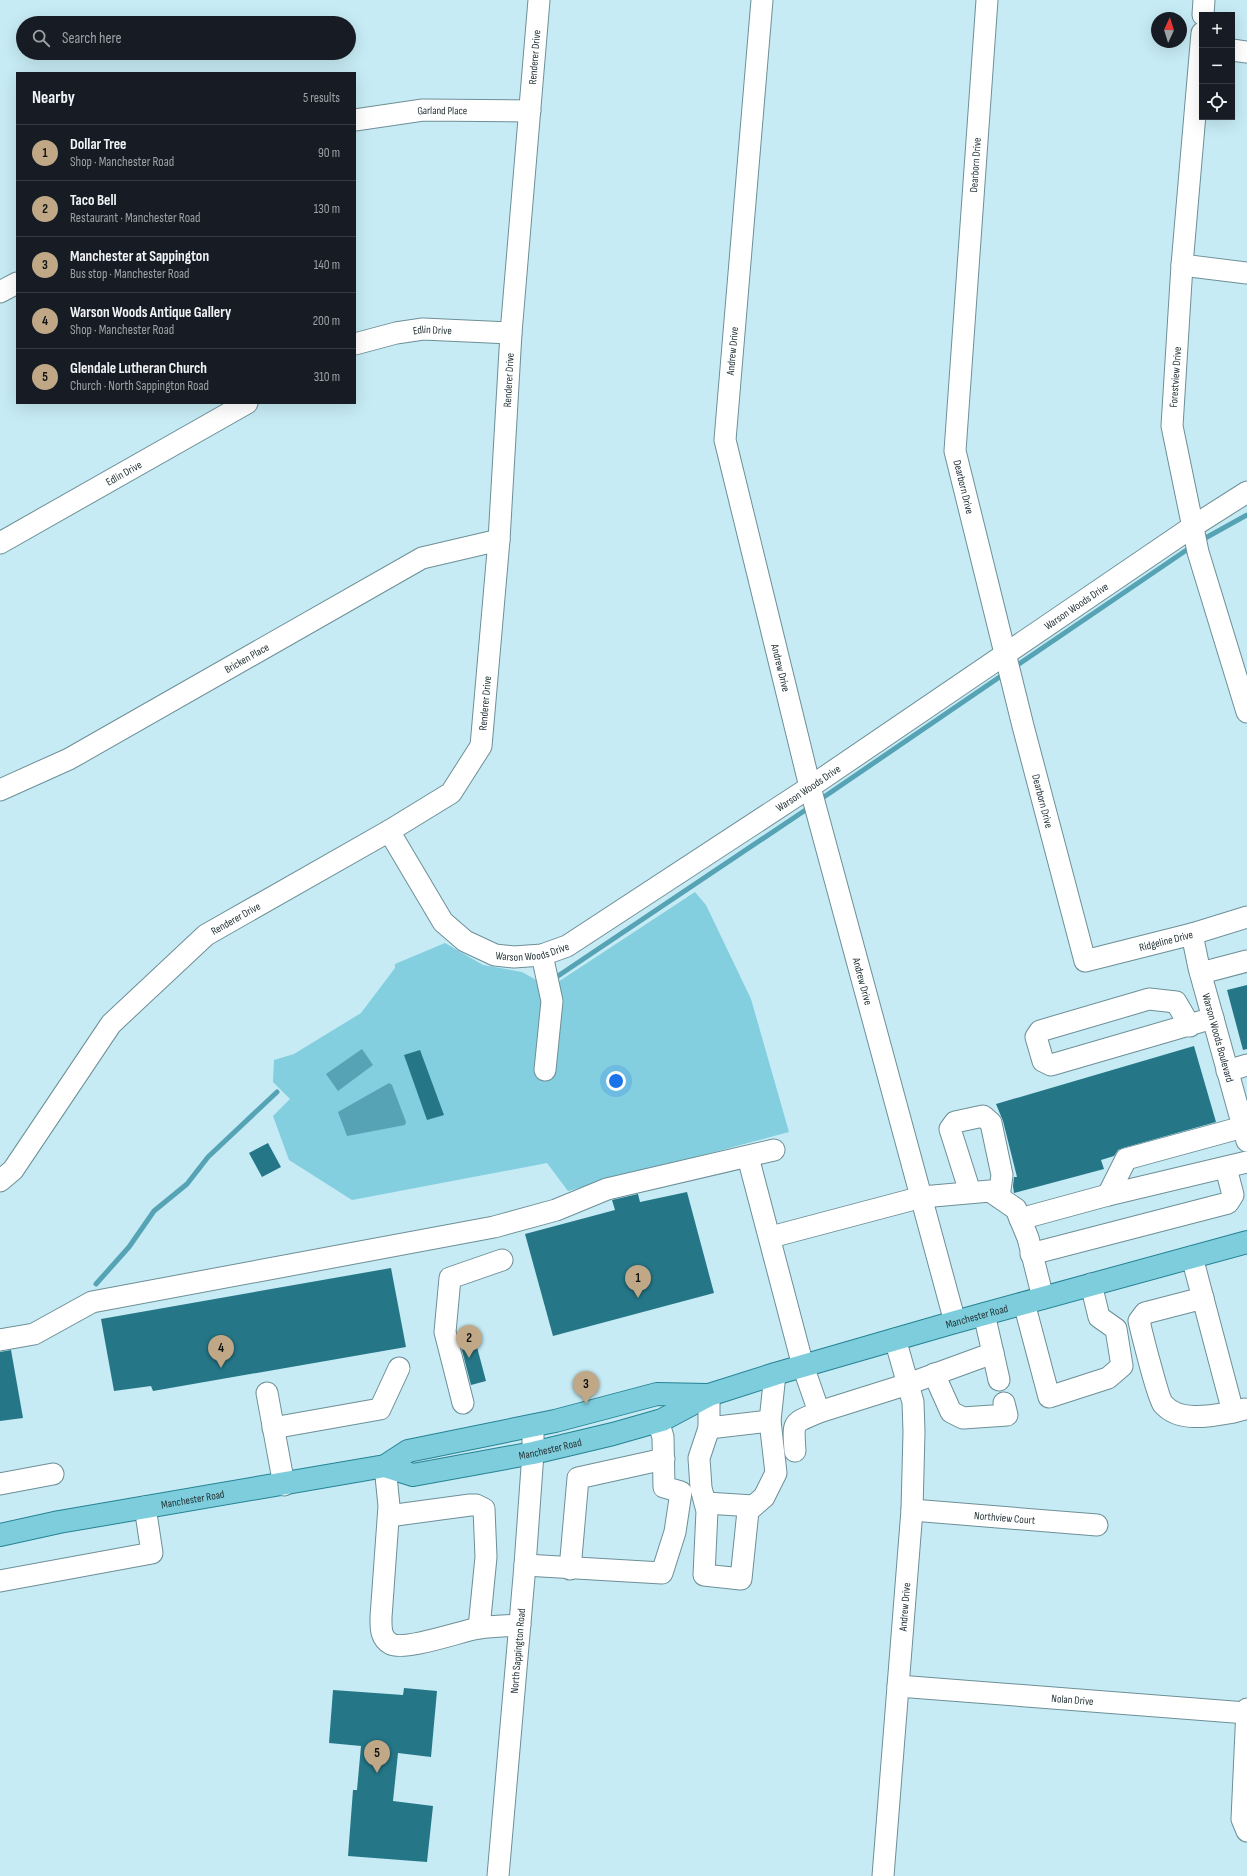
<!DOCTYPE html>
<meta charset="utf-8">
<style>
:root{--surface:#171b24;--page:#20242c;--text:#f1f3f6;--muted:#9ea1a6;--line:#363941;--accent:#c0a887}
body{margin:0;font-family:"Sofia Sans Condensed",sans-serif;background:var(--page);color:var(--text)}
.controls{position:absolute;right:12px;top:12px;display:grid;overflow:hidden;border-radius:0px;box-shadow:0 4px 16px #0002}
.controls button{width:36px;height:36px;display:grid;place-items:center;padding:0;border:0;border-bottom:1px solid var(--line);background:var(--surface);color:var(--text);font:20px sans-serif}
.compass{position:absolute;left:1151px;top:12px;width:36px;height:36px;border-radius:50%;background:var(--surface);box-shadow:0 4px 16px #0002;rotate:4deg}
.you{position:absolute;left:616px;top:1081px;width:14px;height:14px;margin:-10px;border:3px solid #fff;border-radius:50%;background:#1a73e8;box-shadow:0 0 0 6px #1a73e833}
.badge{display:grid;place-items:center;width:26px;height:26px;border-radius:50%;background:var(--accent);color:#111;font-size:13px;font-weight:700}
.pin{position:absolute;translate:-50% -33px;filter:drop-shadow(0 1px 2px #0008)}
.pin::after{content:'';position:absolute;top:21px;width:14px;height:12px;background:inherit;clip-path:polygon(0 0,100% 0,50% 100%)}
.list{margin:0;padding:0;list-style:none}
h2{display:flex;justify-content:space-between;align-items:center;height:52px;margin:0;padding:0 16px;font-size:17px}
h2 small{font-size:13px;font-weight:400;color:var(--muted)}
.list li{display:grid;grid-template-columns:26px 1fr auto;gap:12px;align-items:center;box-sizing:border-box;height:56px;padding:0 16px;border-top:1px solid var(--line)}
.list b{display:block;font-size:15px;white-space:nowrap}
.list p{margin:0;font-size:13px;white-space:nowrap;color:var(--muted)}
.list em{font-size:13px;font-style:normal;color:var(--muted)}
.icon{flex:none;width:22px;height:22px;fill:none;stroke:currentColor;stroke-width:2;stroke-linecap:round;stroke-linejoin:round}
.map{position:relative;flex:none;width:1247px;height:1876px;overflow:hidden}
.search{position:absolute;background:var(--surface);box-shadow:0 4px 16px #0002;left:16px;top:16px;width:340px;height:44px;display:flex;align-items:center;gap:10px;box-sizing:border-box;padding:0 14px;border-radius:22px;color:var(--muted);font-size:15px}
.panel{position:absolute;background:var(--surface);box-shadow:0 4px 16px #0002;left:16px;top:72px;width:340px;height:332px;border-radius:0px}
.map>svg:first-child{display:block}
</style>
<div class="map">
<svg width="1247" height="1876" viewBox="0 0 1247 1876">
<rect width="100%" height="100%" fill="#c6ebf4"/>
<!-- green -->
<path fill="#83cedf" d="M 695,892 L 706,905 L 751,999 L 789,1132 L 568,1191 L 547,1163 L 352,1200 L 289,1160 L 273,1116 L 290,1099 L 273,1082 L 274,1060 L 294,1054 L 361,1013 L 395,968 L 395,964 L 445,943 L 483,965 L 522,972 L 538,981 L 558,982 Z"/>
<!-- water -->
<g fill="#55a3b4">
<path d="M 362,1049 L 373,1065 L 338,1091 L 326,1074 Z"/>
<path d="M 389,1083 L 392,1085 L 406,1122 L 405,1125 L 347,1136 L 338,1112 Z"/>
</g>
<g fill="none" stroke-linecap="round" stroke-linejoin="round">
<!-- stream -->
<g stroke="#55a3b4" stroke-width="5">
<path d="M 1200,541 L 1247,515"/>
<path d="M 1013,668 L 1191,547"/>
<path d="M 818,801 L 1004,674"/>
<path d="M 552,980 L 810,807"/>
<path d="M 96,1284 L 129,1247 L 154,1211 L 187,1184 L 208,1157 L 277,1092"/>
</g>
</g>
<!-- building -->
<g fill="#257788">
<path d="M 1247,985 L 1247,1049 L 1243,1050 L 1227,990 Z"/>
<path d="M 1194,1046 L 1216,1122 L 1123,1148 L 1118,1150 L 1114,1156 L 1101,1160 L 1104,1169 L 1014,1193 L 1013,1186 L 1014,1177 L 1017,1177 L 1003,1121 L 996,1104 Z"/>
<path d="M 420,1050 L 444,1115 L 427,1120 L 404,1055 Z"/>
<path d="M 268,1143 L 281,1167 L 262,1177 L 249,1153 Z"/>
<path d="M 687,1192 L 714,1293 L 553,1336 L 525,1234 L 615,1210 L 612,1200 L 638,1194 L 640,1202 Z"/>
<path d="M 391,1268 L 406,1347 L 153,1391 L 151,1386 L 114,1391 L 101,1319 Z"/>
<path d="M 473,1332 L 486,1381 L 471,1385 L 458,1335 Z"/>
<path d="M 11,1350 L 23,1418 L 0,1421 L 0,1352 Z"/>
<path d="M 404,1688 L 437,1691 L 431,1757 L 398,1753 L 393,1801 L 433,1806 L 427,1862 L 348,1856 L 353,1790 L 357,1790 L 361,1746 L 329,1743 L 333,1690 L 403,1695 Z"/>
</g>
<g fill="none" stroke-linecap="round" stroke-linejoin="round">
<!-- minor casing -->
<g stroke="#6d8f97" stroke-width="23">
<g id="minor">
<path id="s1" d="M 762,0 L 725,440 L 810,787 L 955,1322"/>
<path id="s2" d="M 987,0 L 955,451 L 1023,726 L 1085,961 L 1192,934 L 1247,917"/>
<path d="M 1203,15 L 1204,0"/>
<path d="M 1202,33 L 1182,265 L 1172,426 L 1198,552 L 1247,712"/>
<path d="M 1232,50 L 1247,52"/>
<path id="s3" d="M 355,120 L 423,110 L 530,111"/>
<path d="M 1182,265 L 1247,273"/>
<path d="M 0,292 L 17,283"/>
<path id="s4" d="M 355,344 L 396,333 L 423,329 L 511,333"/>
<path id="s5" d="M 0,543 L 247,403"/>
<path id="s6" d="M 0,790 L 69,759 L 422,558 L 499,540"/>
<path id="s7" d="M 389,831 L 443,922 L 465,941 L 495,955 L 514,957 L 542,955 L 567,946 L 810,787 L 1192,527 L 1247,492"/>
<path id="s8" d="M 1192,934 L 1199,968 L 1247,1141"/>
<path d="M 542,955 L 552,1001 L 545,1070"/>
<path d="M 1201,973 L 1247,961"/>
<path d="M 1190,1026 L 1176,1002 L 1149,999 L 1040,1031 L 1036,1037 L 1043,1061 L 1051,1065 L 1213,1018"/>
<path d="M 1227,1071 L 1247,1065"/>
<path d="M 748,1157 L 803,1366 L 819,1412 C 792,1424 793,1420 795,1451"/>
<path id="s9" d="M 0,1181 L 13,1170 L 111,1024 L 206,935 L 389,831 L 451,793 L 481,746 L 499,540 L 511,333 L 539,0"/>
<path d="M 970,1192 L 950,1129 L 955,1122 L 983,1116 L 991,1123 L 1002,1175 L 999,1197"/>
<path d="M 1108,1195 L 1126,1159 L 1243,1127"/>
<path d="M 1020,1219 L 1108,1195 L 1247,1162"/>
<path d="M 771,1237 L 922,1197 L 990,1191 L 1016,1209 L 1028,1238 L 1043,1298"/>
<path d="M 1031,1254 L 1228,1203 L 1233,1195 L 1226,1168"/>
<path d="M 1192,1257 L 1233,1412 L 1245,1409"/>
<path d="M 1203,1298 L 1145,1313 L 1139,1321 C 1142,1334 1158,1398 1163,1404 C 1179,1423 1211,1416 1233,1412"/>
<path d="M 1024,1303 L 1049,1397 L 1108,1378 L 1122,1366 L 1116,1329 L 1099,1317 L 1091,1284"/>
<path d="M 0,1340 L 34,1334 L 92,1302 L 494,1227 L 556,1210 L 607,1189 L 774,1150"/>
<path d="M 993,1353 L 999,1380"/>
<path d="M 934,1374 L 951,1412 L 963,1418 L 1007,1415 L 1004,1403"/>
<path d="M 267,1393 L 284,1485"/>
<path d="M 709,1395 L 709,1428 L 699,1458 L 701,1488 L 707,1511 L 704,1575 L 741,1579 L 748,1511 L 764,1497 L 776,1473 L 770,1421 L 775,1374"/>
<path d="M 463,1403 L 445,1332 L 450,1278 L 502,1260"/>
<path d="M 819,1412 L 908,1384 L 993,1353 L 984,1314"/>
<path d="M 273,1428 L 380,1409 L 399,1368"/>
<path d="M 709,1428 L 770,1421"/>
<path d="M 385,1466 L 389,1506 L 381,1617 C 381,1627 380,1638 391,1644 C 406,1651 461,1631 479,1628 C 493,1626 506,1626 520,1625"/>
<path d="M 0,1484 L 53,1474"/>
<path d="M 706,1503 L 753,1506"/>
<path id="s10" d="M 912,1510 L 1097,1525"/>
<path d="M 389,1516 L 470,1505 L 476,1505 L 484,1509 L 486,1557 L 479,1628"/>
<path d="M 525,1565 L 662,1573 L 675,1532 L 681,1492 L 664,1487 L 663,1437 L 658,1421"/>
<path d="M 570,1569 L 578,1478 L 664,1459"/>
<path d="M 0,1581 L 152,1553 L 145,1507"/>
<path id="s11" d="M 898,1686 L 1247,1713"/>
<path d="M 1247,1709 L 1242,1819 L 1247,1831"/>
<path id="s12" d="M 498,1876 L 525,1565 L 533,1453 L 533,1426"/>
<path id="s13" d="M 883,1876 L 912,1510 L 914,1432 L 913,1402 L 895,1339"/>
</g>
</g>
<!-- major casing -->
<g stroke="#268293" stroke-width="24">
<g id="major">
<path id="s14" d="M 385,1466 L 413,1475 L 533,1453 L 613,1434 L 662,1420 L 709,1395 L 775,1374 L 955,1322 L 1247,1242"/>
<path id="s15" d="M 0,1535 L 59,1522 L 385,1466 L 408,1451 L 555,1421 L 657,1394 L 707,1395"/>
</g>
</g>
<!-- minor -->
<use href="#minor" stroke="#fff" stroke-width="21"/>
<!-- major -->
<use href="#major" stroke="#7dcddc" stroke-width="22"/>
</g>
<g text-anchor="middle" stroke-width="4" stroke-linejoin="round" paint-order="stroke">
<!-- street labels -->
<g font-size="11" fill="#263438" stroke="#fff">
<text dy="4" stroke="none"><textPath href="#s9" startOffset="1353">Renderer Drive</textPath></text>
<text dy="4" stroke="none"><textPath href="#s3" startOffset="88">Garland Place</textPath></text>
<text transform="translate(975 165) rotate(-86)" y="4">Dearborn Drive</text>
<text dy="4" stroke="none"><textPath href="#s4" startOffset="79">Edlin Drive</textPath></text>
<text transform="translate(732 351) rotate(-85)" y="4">Andrew Drive</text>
<text transform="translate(1175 377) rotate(-86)" y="4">Forestview Drive</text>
<text dy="4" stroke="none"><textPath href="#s9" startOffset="1029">Renderer Drive</textPath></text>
<text dy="4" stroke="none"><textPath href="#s5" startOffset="142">Edlin Drive</textPath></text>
<text dy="4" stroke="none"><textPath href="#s2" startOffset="489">Dearborn Drive</textPath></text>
<text dy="4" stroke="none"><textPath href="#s7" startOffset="854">Warson Woods Drive</textPath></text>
<text dy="4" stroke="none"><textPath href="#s6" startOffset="280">Bricken Place</textPath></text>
<text dy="4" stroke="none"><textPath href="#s1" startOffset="676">Andrew Drive</textPath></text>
<text dy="4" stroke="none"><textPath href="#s9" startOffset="705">Renderer Drive</textPath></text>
<text dy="4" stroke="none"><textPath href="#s7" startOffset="530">Warson Woods Drive</textPath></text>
<text dy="4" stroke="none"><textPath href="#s2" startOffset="813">Dearborn Drive</textPath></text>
<text dy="4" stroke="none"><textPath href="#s9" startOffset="357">Renderer Drive</textPath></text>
<text dy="4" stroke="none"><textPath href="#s2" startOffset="1062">Ridgeline Drive</textPath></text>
<text dy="4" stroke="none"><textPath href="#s7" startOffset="206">Warson Woods Drive</textPath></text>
<text dy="4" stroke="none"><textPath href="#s1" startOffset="1000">Andrew Drive</textPath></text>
<text dy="4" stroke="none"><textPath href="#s8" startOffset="107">Warson Woods Boulevard</textPath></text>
<text dy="4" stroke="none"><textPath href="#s14" startOffset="617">Manchester Road</textPath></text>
<text dy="4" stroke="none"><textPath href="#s14" startOffset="169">Manchester Road</textPath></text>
<text dy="4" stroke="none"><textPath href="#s15" startOffset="196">Manchester Road</textPath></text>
<text dy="4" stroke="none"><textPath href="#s10" startOffset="93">Northview Court</textPath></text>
<text dy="4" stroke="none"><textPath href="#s13" startOffset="270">Andrew Drive</textPath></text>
<text dy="4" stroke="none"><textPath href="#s12" startOffset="226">North Sappington Road</textPath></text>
<text dy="4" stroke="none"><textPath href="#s11" startOffset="175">Nolan Drive</textPath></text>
</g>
</g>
</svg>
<div class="controls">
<button>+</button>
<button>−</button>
<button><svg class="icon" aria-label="locate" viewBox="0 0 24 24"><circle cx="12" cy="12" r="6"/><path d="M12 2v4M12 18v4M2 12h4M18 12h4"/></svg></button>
</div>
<svg class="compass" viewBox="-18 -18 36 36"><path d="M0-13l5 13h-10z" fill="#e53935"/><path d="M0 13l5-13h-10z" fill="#9ea1a6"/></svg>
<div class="you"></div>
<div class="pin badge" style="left:638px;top:1298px">1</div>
<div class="pin badge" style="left:469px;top:1358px">2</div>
<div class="pin badge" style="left:586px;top:1404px">3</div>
<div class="pin badge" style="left:221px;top:1368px">4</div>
<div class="pin badge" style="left:377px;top:1773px">5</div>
<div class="search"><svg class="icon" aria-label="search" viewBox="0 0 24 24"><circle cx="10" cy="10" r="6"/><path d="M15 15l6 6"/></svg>Search here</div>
<section class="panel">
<h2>Nearby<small>5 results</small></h2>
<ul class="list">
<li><span class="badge">1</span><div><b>Dollar Tree</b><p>Shop · Manchester Road</p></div><em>90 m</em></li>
<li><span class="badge">2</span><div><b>Taco Bell</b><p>Restaurant · Manchester Road</p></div><em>130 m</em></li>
<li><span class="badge">3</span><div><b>Manchester at Sappington</b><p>Bus stop · Manchester Road</p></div><em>140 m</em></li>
<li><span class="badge">4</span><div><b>Warson Woods Antique Gallery</b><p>Shop · Manchester Road</p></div><em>200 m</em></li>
<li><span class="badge">5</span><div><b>Glendale Lutheran Church</b><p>Church · North Sappington Road</p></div><em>310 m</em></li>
</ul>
</section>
</div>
